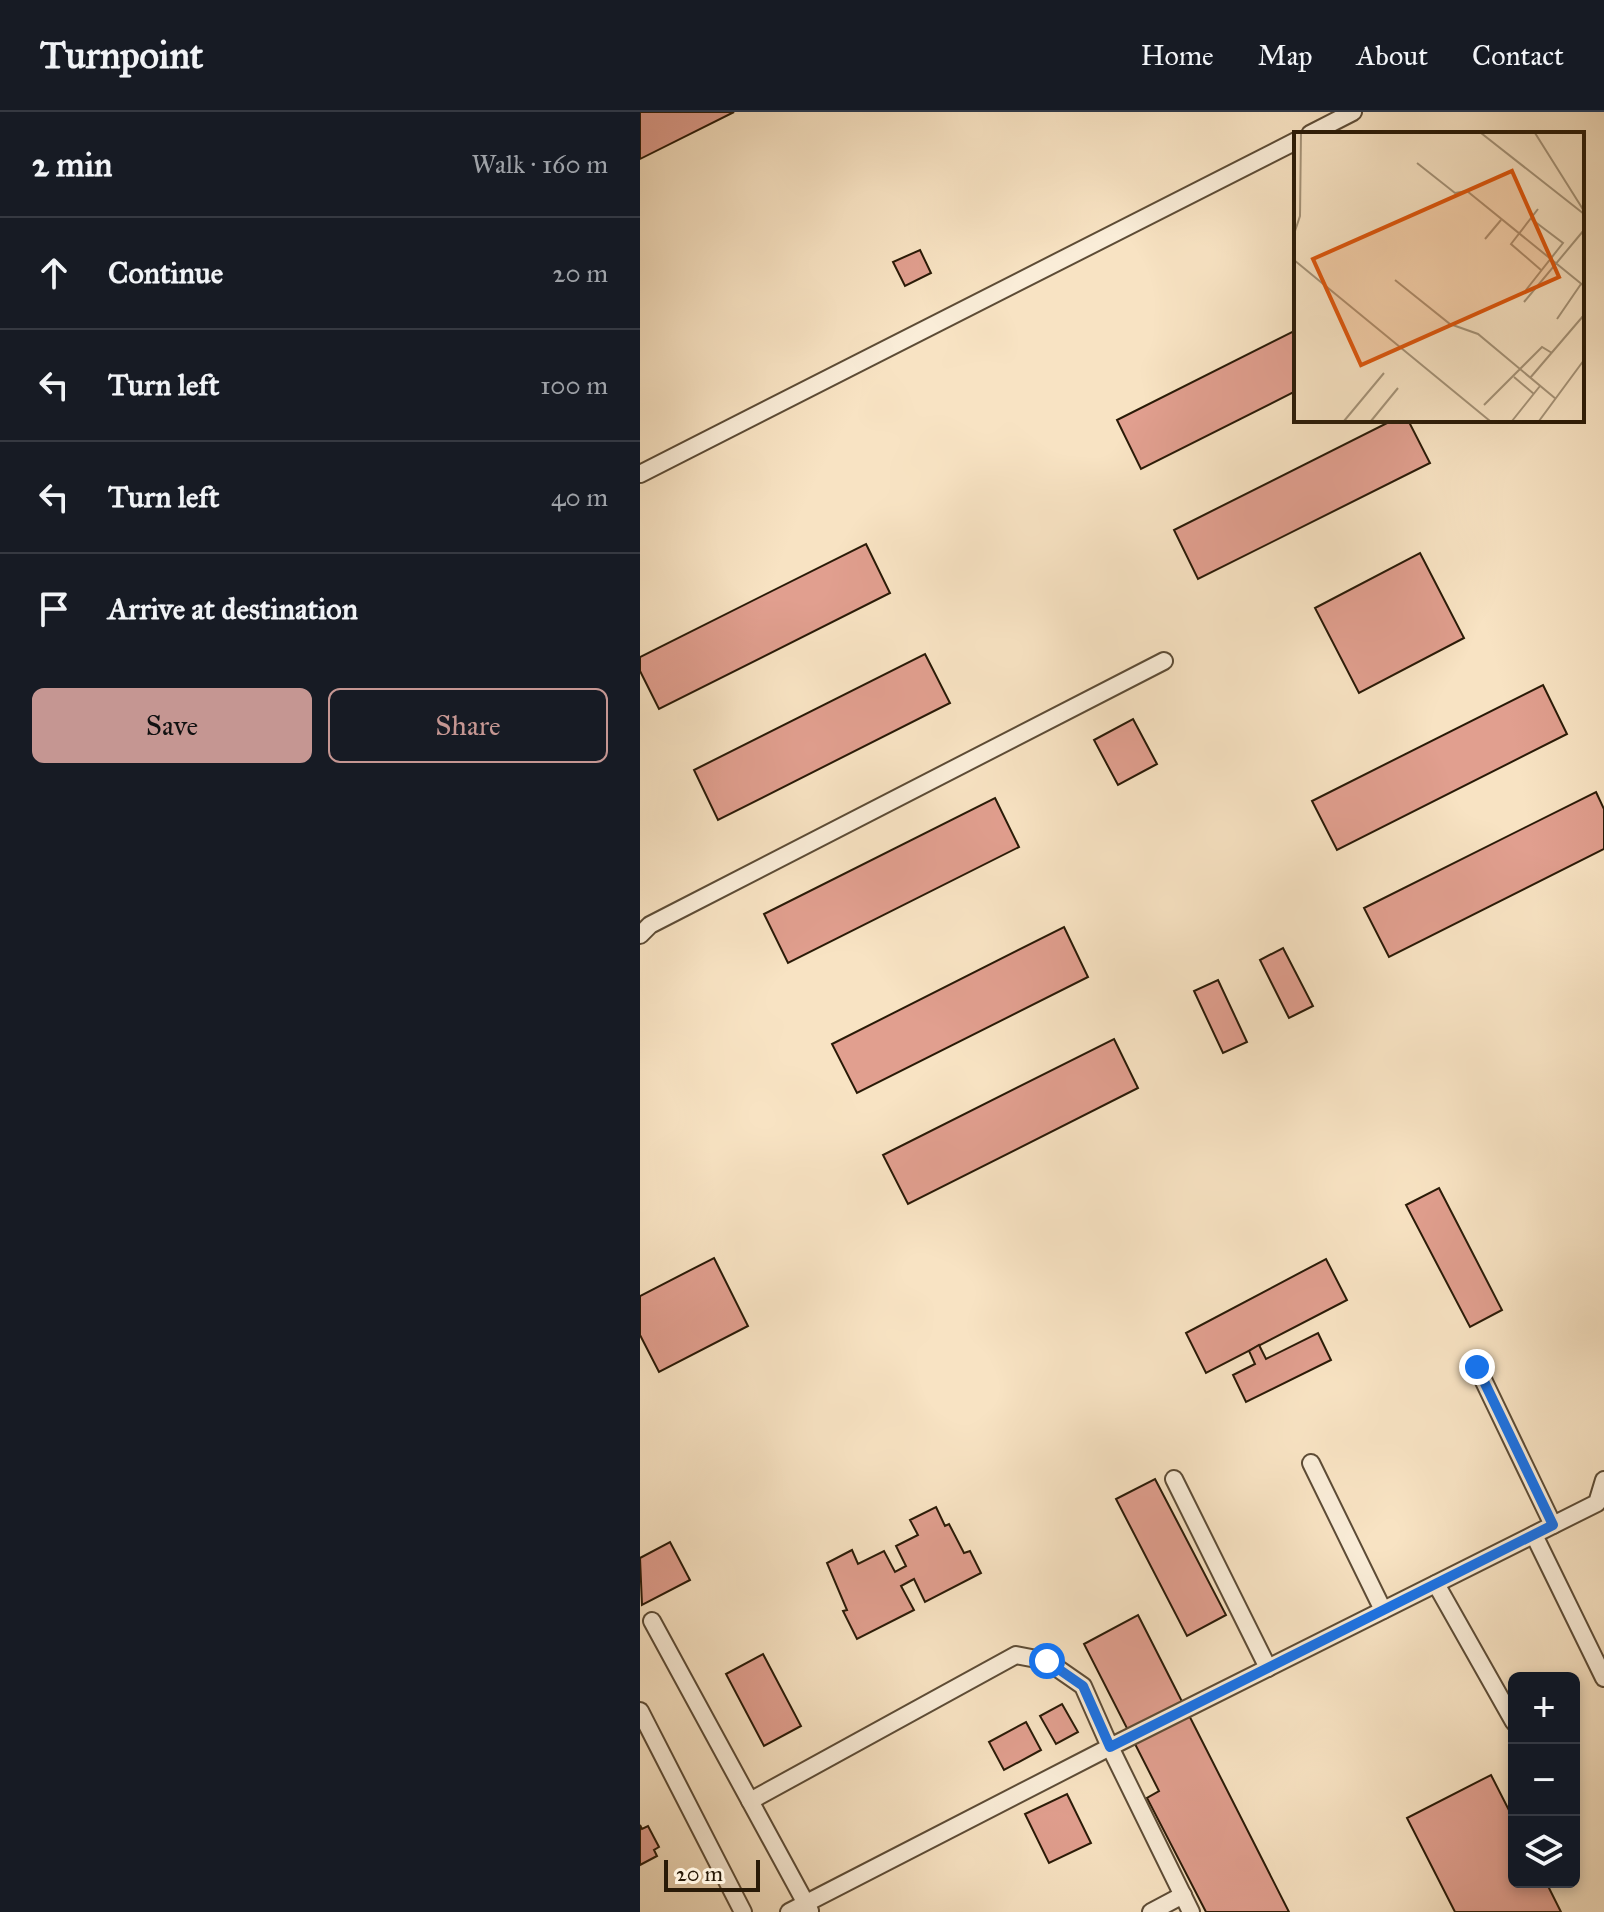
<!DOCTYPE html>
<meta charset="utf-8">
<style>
:root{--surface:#171b24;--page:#20242c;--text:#f1f3f6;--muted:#9ea1a6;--line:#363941;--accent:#c59692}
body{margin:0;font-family:"IM FELL Great Primer",serif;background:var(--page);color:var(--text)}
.controls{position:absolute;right:24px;bottom:24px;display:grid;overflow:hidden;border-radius:12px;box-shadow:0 4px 12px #0003}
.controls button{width:72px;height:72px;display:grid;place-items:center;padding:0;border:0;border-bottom:2px solid var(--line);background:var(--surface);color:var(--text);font:40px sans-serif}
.scale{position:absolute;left:24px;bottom:20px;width:96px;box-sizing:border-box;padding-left:8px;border:4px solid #291a07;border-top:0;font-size:22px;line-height:28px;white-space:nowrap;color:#291a07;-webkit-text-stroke:6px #faedd8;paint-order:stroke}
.stop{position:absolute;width:24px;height:24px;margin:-18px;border:6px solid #1a73e8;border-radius:50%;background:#fff}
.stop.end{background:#1a73e8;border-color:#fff;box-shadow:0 2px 8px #0008}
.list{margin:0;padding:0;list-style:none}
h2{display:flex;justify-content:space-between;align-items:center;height:104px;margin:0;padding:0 32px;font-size:34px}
h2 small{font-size:26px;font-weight:400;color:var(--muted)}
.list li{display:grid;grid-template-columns:52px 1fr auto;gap:24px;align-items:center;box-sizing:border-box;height:112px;padding:0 32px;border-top:2px solid var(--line)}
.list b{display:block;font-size:30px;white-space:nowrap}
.list em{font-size:26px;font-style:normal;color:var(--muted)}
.actions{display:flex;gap:16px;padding:24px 32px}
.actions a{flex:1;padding:18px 0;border:2px solid var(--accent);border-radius:12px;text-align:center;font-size:28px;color:var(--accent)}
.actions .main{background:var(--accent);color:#111}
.icon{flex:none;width:44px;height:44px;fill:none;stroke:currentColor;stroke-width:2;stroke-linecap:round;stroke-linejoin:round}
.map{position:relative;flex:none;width:964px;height:1800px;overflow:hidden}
header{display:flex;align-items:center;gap:48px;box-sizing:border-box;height:112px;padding:0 40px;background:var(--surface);border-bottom:2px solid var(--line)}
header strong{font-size:38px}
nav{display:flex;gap:44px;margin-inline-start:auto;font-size:28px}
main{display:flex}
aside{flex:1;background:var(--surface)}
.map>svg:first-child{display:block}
</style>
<header>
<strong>Turnpoint</strong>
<nav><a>Home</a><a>Map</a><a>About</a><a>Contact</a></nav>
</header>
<main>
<aside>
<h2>2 min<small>Walk · 160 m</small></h2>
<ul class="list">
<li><svg class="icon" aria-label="ahead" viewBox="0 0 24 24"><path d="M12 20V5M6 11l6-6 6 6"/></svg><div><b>Continue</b></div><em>20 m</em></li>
<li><svg class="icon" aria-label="left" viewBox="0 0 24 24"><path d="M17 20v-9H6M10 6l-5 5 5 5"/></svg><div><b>Turn left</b></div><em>100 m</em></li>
<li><svg class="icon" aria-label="left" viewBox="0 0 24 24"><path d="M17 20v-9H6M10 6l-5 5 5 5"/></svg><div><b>Turn left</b></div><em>40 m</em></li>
<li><svg class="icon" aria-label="arrive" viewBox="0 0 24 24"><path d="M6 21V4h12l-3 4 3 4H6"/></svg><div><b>Arrive at destination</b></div></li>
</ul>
<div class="actions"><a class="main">Save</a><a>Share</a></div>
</aside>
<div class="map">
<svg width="964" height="1800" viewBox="0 0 964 1800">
<rect width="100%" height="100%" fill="#f8e3c3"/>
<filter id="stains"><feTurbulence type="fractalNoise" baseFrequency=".0025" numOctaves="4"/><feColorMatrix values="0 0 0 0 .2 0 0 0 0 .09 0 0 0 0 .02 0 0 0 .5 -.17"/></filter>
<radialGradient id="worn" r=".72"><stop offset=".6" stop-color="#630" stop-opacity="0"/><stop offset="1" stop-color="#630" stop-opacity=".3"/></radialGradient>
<!-- building -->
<g fill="#e19f8f" stroke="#291a07" stroke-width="2">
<path d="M 0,0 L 94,0 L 0,47 Z"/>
<path d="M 280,138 L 291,161 L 265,174 L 253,150 Z"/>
<path d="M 656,218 L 656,279 L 501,357 L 477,308 Z"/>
<path d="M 753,308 L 768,308 L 790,351 L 558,467 L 534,418 Z"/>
<path d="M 226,432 L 250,481 L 19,597 L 0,559 L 0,545 Z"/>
<path d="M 780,441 L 824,526 L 719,581 L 675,496 Z"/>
<path d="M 285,542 L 310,591 L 78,708 L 54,658 Z"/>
<path d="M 903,573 L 927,622 L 697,738 L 672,689 Z"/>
<path d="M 493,607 L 517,652 L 478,673 L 454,628 Z"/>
<path d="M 956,680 L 964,697 L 964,737 L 749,845 L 724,796 Z"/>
<path d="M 355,686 L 379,735 L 148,851 L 124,802 Z"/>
<path d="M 424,815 L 448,865 L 217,981 L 192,932 Z"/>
<path d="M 643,836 L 673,894 L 649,906 L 620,848 Z"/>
<path d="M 578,868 L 607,930 L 583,941 L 554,879 Z"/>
<path d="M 474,927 L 498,976 L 268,1092 L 243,1043 Z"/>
<path d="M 799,1076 L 862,1198 L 830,1215 L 766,1093 Z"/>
<path d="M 74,1146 L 108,1214 L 19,1260 L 0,1223 L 0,1184 Z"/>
<path d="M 686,1147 L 707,1188 L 566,1261 L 546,1221 Z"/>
<path d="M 678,1221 L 691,1248 L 606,1290 L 593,1263 L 615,1252 L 609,1239 L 619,1233 L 626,1247 Z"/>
<path d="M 515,1367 L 586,1503 L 547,1524 L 476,1387 Z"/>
<path d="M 296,1395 L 305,1414 L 309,1412 L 324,1441 L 330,1439 L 341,1461 L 285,1490 L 274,1467 L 261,1474 L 274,1498 L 217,1527 L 203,1499 L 207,1498 L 187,1451 L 212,1438 L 218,1452 L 244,1439 L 255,1460 L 266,1454 L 256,1434 L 278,1423 L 270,1408 Z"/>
<path d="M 30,1430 L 50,1468 L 2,1493 L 0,1446 Z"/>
<path d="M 498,1503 L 649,1800 L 566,1800 L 507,1686 L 519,1679 L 444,1532 Z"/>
<path d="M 123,1542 L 161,1614 L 124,1634 L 86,1562 Z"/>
<path d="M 422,1592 L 438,1620 L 416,1632 L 400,1604 Z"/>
<path d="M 386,1610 L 401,1638 L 364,1658 L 349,1630 Z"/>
<path d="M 851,1663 L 874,1708 L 874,1770 L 906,1770 L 921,1800 L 815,1800 L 767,1706 Z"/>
<path d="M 427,1682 L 451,1731 L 409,1751 L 385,1702 Z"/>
<path d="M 0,1713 L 2,1717 L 8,1714 L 19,1735 L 14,1738 L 17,1744 L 0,1753 Z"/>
</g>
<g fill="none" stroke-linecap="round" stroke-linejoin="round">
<!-- service casing -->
<g stroke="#5d4c36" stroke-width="20">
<g id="service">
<path d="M 670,22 L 713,0"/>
<path d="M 0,362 L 656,29"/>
<path d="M 0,823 L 10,813 L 524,549"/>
<path d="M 837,1255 L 913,1413"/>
<path d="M 671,1351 L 743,1498"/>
<path d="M 534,1367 L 628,1556"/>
<path d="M 894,1423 L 964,1566"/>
<path d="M 796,1472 L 874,1610"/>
<path d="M 12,1509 L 170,1799"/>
<path d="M 0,1599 L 103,1800"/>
<path d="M 110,1689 L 376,1543 L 407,1549 L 443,1574 L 470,1635 L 551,1800"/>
<path d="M 149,1800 L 470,1635 L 957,1391 L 964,1368"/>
<path d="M 511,1800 L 543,1783"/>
</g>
</g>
<!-- service -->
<use href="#service" stroke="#faedd8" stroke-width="16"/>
</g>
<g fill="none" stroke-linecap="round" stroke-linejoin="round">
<!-- route -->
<path stroke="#1a73e8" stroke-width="10" d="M 407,1549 L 443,1574 L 470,1635 L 913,1413 L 837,1255"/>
</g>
<!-- overview -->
<g transform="translate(654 20)">
<rect width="290" height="290" fill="#f8e3c3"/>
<path fill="none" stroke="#a59378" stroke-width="2" d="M 187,1 L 290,82M 241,1 L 290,79M 123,31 L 161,61 L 173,59 L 290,154M 244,77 L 217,112 L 247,138M 0,102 L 6,84 L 7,1M 191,107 L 207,88M 0,128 L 196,289M 101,148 L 156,192 L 184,202 L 262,267M 232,158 L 269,111 L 236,86M 230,170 L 290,98M 263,187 L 287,152M 220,245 L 240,262M 236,246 L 290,183M 190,273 L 248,215 L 258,221M 50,289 L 90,241M 77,289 L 104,256M 218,289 L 246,254M 245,289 L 290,228"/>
<path fill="#de560c" fill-opacity="0.15" stroke="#de560c" stroke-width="4" d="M 218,39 L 265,145 L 67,233 L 19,127 Z"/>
<rect width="290" height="290" fill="none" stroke="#291a07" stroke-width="4"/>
</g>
<rect width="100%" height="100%" filter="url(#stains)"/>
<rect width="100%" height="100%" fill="url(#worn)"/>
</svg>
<div class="controls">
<button>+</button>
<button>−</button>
<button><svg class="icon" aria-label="layers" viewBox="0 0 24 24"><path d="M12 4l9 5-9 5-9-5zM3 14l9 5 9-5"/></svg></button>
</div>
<div class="scale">20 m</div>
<div class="stop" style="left:407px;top:1549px"></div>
<div class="stop end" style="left:837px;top:1255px"></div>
</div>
</main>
